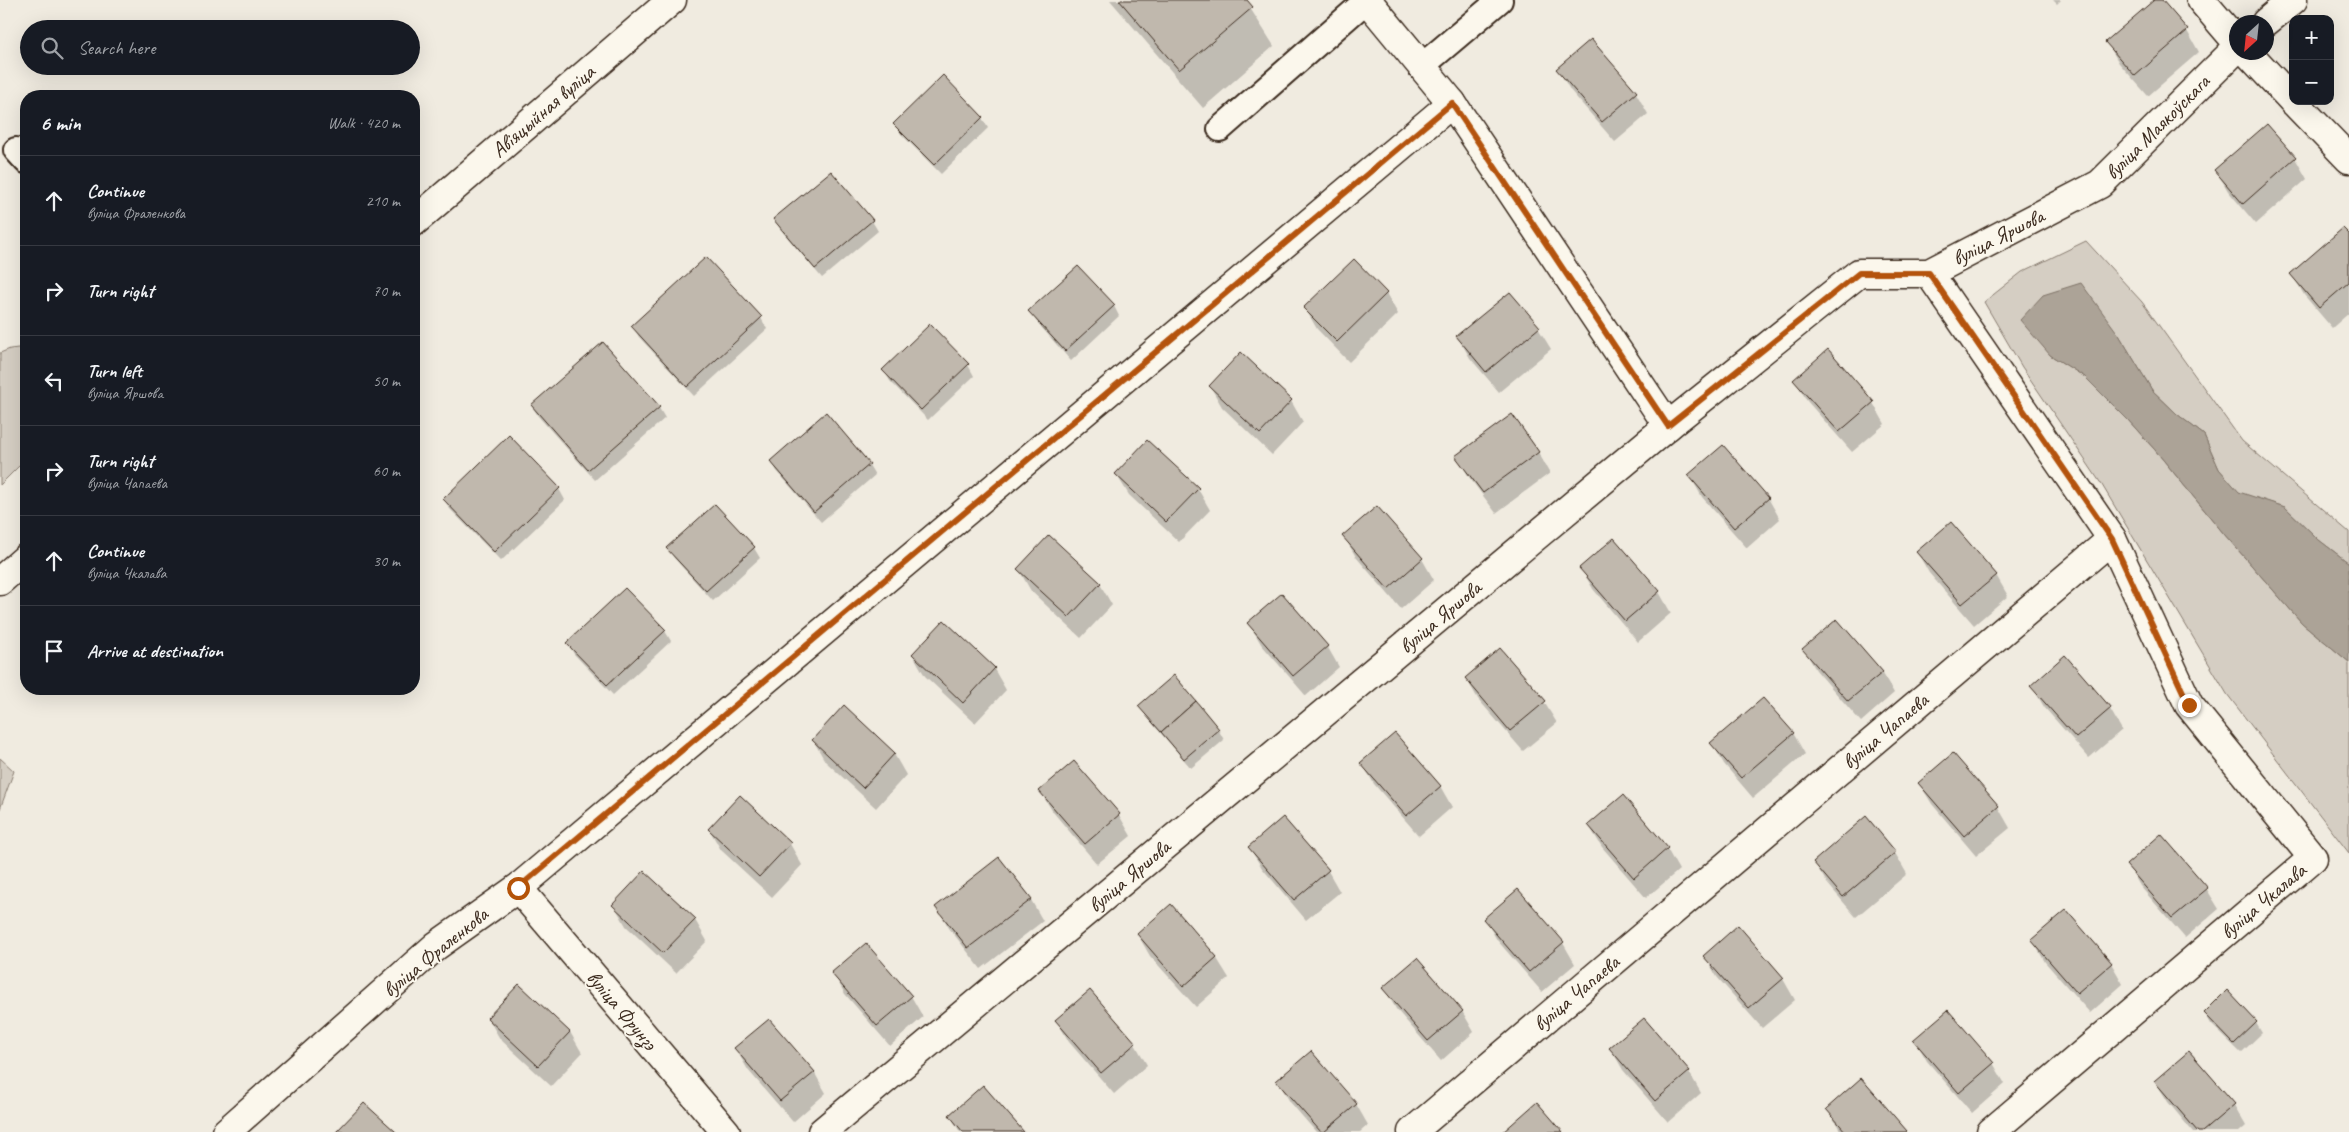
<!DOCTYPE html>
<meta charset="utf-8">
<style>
:root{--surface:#171b24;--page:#242831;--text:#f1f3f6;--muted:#9ea1a6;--line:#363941}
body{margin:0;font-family:Caveat,sans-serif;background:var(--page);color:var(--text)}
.controls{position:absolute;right:15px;top:15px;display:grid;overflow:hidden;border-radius:10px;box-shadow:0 5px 20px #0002}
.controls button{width:45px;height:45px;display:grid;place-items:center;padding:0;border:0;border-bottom:1px solid var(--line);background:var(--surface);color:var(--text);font:25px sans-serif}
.compass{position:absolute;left:2229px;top:15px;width:45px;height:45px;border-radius:50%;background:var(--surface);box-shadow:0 5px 20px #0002;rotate:207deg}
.stop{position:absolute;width:15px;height:15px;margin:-11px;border:4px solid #b45309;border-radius:50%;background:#fff}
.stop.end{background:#b45309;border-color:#fff;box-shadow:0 1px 5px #0008}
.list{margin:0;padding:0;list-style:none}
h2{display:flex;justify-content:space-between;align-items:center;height:65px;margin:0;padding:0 20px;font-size:21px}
h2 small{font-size:16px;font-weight:400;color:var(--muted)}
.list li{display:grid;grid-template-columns:32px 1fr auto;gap:15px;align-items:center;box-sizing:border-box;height:90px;padding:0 20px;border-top:1px solid var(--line)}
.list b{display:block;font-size:19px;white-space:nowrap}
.list p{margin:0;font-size:16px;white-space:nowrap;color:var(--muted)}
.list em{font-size:16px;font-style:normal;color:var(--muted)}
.icon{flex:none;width:28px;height:28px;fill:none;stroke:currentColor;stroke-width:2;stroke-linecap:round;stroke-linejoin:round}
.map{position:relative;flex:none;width:2349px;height:1132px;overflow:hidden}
.search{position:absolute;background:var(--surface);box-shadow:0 5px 20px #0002;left:20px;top:20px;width:400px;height:55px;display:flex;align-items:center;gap:12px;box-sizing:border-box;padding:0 18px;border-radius:28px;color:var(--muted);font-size:19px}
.panel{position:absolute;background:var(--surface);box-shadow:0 5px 20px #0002;left:20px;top:90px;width:400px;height:605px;border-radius:20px}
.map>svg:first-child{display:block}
</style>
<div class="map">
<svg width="2349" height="1132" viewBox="0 0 2349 1132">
<rect width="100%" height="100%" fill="#f0ebe0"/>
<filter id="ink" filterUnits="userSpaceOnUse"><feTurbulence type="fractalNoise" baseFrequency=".02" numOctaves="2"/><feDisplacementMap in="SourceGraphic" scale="10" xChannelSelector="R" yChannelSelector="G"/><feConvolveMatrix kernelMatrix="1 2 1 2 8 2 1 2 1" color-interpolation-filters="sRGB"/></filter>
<g filter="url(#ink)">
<!-- green -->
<g fill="#d5cec3" stroke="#887c70">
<path d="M 2086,241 L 2142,302 L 2242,441 L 2349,532 L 2349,563 L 2319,540 L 2285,507 L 2239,493 L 2219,469 L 2204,435 L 2177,414 L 2152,390 L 2119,335 L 2050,355 L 2085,377 L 2128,420 L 2155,450 L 2224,534 L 2302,623 L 2349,662 L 2349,853 L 2227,694 L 2102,485 L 2022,367 L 1984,302 L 2022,272 Z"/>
<path d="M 26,347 L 26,459 L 0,485 L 0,353 L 10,349 Z"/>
<path d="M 0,758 L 14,771 L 0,809 Z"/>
</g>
<!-- water -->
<path fill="#aca397" stroke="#7f7367" d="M 2081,283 L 2119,335 L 2152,390 L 2177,414 L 2204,435 L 2219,469 L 2239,492 L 2285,507 L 2319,540 L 2349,563 L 2349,662 L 2302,623 L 2224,534 L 2155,450 L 2128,420 L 2085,377 L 2050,355 L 2020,320 L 2043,295 Z"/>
<!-- shadow -->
<g fill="#0003">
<path d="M 1110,0 L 1245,0 L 1274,46 L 1203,108 Z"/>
<path d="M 2053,0 L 2061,0 L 2057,4 Z"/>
<path d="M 2156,0 L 2160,0 L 2187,31 L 2199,52 L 2148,96 L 2119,63 L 2107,42 Z"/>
<path d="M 1558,69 L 1636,93 L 1648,114 L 1615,142 L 1570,90 Z"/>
<path d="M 982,118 L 988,128 L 941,174 L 901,134 L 895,124 Z"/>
<path d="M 2267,126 L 2295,158 L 2307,179 L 2256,224 L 2228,191 L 2216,170 Z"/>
<path d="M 775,220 L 872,221 L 878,231 L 822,278 L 781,230 Z"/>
<path d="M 2349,236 L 2349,313 L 2332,328 L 2304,295 L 2292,274 Z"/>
<path d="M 706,259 L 761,318 L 767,329 L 694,396 L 639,337 L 633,327 Z"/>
<path d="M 1386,293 L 1398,314 L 1349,362 L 1317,329 L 1305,308 Z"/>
<path d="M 1114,306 L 1119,316 L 1071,361 L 1036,321 L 1030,311 Z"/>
<path d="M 930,326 L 968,365 L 974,376 L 928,420 L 890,381 L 884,370 Z"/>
<path d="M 1538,328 L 1551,349 L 1499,392 L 1470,358 L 1458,337 Z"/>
<path d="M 1241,354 L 1291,401 L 1303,422 L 1272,455 L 1222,407 L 1210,386 Z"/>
<path d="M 1795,380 L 1873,403 L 1885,424 L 1852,452 L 1807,401 Z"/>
<path d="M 532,406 L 659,408 L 665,418 L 595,480 L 538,416 Z"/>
<path d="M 826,414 L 869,465 L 875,475 L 821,522 L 777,471 L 771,461 Z"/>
<path d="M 509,437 L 559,489 L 565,500 L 501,561 L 450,509 L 444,499 Z"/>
<path d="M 1538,452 L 1550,473 L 1496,513 L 1469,477 L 1457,456 Z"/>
<path d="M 1116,474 L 1198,489 L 1210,510 L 1179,542 L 1129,495 Z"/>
<path d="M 1690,476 L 1768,498 L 1780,519 L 1747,548 L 1702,497 Z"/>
<path d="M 1377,508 L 1422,559 L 1434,580 L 1401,609 L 1356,557 L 1344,536 Z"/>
<path d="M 1614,540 L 1659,592 L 1671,613 L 1638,642 L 1593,589 L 1581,568 Z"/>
<path d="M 668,548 L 754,548 L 760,558 L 713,601 L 674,558 Z"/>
<path d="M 1917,552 L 1996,575 L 2008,596 L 1974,625 L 1929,573 Z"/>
<path d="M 1019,570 L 1100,584 L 1112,605 L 1081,638 L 1031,591 Z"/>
<path d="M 944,622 L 994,669 L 1006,690 L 975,723 L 925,676 L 913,655 Z"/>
<path d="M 1249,623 L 1327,646 L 1339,667 L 1306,696 L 1261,644 Z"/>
<path d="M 665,631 L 671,641 L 613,695 L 574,654 L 568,643 Z"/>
<path d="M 1804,649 L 1882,672 L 1894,693 L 1861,722 L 1816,670 Z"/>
<path d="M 1466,678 L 1544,702 L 1557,723 L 1523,751 L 1478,699 Z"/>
<path d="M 2032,686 L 2110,709 L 2122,730 L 2089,758 L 2044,707 Z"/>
<path d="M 1140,706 L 1218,729 L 1224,740 L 1191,768 L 1146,716 Z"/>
<path d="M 844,707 L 894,754 L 906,775 L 876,808 L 825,761 L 813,740 Z"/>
<path d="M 1793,733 L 1805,754 L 1753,798 L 1724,764 L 1712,743 Z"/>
<path d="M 1362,763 L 1440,786 L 1452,807 L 1419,836 L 1374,784 Z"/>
<path d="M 1919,783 L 1998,807 L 2010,828 L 1976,856 L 1932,804 Z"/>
<path d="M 1040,791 L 1119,815 L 1131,836 L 1097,864 L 1053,812 Z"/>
<path d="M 1622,797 L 1667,849 L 1679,870 L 1646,898 L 1602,847 L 1589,826 Z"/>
<path d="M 709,829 L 790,844 L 802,865 L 772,897 L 721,850 Z"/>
<path d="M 1249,847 L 1328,871 L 1340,892 L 1306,920 L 1262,868 Z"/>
<path d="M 1895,853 L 1907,874 L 1856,917 L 1827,883 L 1814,862 Z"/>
<path d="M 2128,865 L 2206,888 L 2219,909 L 2185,938 L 2140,886 Z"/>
<path d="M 1031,900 L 1043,921 L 981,969 L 949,928 L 937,907 Z"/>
<path d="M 614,905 L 695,920 L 707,941 L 676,973 L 626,926 Z"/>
<path d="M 1485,919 L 1563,943 L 1575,964 L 1542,992 L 1497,940 Z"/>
<path d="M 1138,935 L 1216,957 L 1229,978 L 1196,1007 L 1150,956 Z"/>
<path d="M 2033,941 L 2111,963 L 2123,984 L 2090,1013 L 2045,962 Z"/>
<path d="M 1705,956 L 1783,979 L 1795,1000 L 1762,1028 L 1717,977 Z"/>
<path d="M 833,973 L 911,996 L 923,1017 L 890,1046 L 845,994 Z"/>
<path d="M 1384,988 L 1462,1011 L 1474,1032 L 1441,1061 L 1396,1009 Z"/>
<path d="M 2227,991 L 2256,1023 L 2262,1033 L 2241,1053 L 2211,1024 L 2205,1013 Z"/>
<path d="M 1090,992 L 1135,1044 L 1147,1065 L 1114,1094 L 1069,1042 L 1057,1021 Z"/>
<path d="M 488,1018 L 570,1032 L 582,1053 L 551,1086 L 500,1039 Z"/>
<path d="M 1915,1040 L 1993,1063 L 2005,1084 L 1972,1113 L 1927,1061 Z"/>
<path d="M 736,1049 L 814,1072 L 826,1093 L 793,1122 L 748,1070 Z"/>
<path d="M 1611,1049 L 1689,1072 L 1701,1093 L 1668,1122 L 1623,1070 Z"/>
<path d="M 1861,1080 L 1906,1132 L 1841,1132 L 1840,1130 L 1828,1109 Z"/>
<path d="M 1278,1081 L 1356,1104 L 1368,1125 L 1360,1132 L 1316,1132 L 1290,1102 Z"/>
<path d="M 2155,1081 L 2234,1105 L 2246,1126 L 2239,1132 L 2193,1132 L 2168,1102 Z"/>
<path d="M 950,1115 L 1022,1132 L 960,1132 Z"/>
</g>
<!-- building -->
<g fill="#c0b8ad" stroke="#3b2a1e">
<path d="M 1119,0 L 1247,0 L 1253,7 L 1179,70 Z"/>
<path d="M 2154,0 L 2162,0 L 2188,30 L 2135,76 L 2105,42 Z"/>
<path d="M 1591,39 L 1637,92 L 1602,122 L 1556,69 Z"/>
<path d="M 943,75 L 983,117 L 934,165 L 893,124 Z"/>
<path d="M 2267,124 L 2296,157 L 2243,204 L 2214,170 Z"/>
<path d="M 831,171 L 873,220 L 815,269 L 773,219 Z"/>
<path d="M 2343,228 L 2349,234 L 2349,282 L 2319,308 L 2290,274 Z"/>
<path d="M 706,257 L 762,317 L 687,387 L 631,326 Z"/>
<path d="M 1354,259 L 1387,293 L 1337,342 L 1303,308 Z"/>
<path d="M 1078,266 L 1115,305 L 1065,351 L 1028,311 Z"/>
<path d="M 1510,292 L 1540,327 L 1486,372 L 1456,336 Z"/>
<path d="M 930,324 L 969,364 L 921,410 L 882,370 Z"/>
<path d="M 603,342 L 660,407 L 588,470 L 531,405 Z"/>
<path d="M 1828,349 L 1874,402 L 1839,432 L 1793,380 Z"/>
<path d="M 1241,352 L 1292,400 L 1260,434 L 1209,386 Z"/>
<path d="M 826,412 L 870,464 L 814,512 L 770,461 Z"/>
<path d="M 1512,414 L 1539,452 L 1483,493 L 1455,456 Z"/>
<path d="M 509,435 L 560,488 L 494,552 L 443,499 Z"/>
<path d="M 1147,440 L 1199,488 L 1166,522 L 1115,474 Z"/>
<path d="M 1723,445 L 1769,498 L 1734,528 L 1688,475 Z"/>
<path d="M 715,504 L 755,547 L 706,591 L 666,548 Z"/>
<path d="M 1377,506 L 1423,558 L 1388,589 L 1342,536 Z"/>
<path d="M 1951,522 L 1997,575 L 1962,604 L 1916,552 Z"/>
<path d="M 1049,535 L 1101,583 L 1069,617 L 1017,569 Z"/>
<path d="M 1614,538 L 1660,591 L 1625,621 L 1579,568 Z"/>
<path d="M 625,588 L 666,630 L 607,685 L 566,643 Z"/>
<path d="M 1282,593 L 1328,646 L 1293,676 L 1247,623 Z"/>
<path d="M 1837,619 L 1883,672 L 1848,701 L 1802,649 Z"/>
<path d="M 944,620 L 995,668 L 963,703 L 912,654 Z"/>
<path d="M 1500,648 L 1546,701 L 1510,731 L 1465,678 Z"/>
<path d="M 2065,655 L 2111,708 L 2076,738 L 2030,686 Z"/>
<path d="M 1174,675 L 1196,701 L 1161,732 L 1138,706 Z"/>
<path d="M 1763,698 L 1794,733 L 1741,778 L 1710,743 Z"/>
<path d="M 1196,701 L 1219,729 L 1184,759 L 1161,732 Z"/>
<path d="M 844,705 L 895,753 L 863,788 L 812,740 Z"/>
<path d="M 1395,733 L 1441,786 L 1406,816 L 1360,763 Z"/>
<path d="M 1953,753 L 1999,806 L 1964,836 L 1918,783 Z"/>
<path d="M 1074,761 L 1120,814 L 1085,844 L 1039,791 Z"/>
<path d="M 740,795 L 791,843 L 759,877 L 708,829 Z"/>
<path d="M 1623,795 L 1668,848 L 1634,878 L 1588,825 Z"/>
<path d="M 1866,816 L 1896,852 L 1843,897 L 1813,862 Z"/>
<path d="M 1283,817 L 1329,870 L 1294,900 L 1248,847 Z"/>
<path d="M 2161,834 L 2208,888 L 2172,918 L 2126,865 Z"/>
<path d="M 999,857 L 1032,899 L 968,948 L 935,907 Z"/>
<path d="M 644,871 L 696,919 L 663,953 L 612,905 Z"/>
<path d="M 1518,889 L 1564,942 L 1529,972 L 1483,919 Z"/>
<path d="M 1171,904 L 1217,957 L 1183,987 L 1137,934 Z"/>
<path d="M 2066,910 L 2112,963 L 2077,993 L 2031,940 Z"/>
<path d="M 1738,925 L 1784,978 L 1749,1008 L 1703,956 Z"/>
<path d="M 866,943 L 912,996 L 877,1026 L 831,973 Z"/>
<path d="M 1417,958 L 1463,1011 L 1428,1041 L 1382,988 Z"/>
<path d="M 519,984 L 570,1032 L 538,1066 L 487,1018 Z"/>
<path d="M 1090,990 L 1136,1043 L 1101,1073 L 1055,1020 Z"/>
<path d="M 2227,990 L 2257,1022 L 2234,1044 L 2204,1013 Z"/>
<path d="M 1948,1010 L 1994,1063 L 1959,1093 L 1913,1040 Z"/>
<path d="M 1644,1018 L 1690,1071 L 1655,1101 L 1609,1048 Z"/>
<path d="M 769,1019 L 815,1072 L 780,1101 L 734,1048 Z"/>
<path d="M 1311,1051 L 1357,1104 L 1324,1132 L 1321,1132 L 1276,1081 Z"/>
<path d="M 2189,1051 L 2235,1104 L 2202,1132 L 2198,1132 L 2154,1081 Z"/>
<path d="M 1861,1078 L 1907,1131 L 1906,1132 L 1846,1132 L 1826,1109 Z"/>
<path d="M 983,1085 L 1024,1132 L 963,1132 L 949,1115 Z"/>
<path d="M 1537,1102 L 1563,1132 L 1503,1132 Z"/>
<path d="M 364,1103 L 396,1132 L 336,1132 Z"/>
</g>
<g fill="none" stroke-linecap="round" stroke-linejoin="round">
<!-- lane casing -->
<g stroke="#3b2a1e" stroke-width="28">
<g id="lane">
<path d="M 1422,66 L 1500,0"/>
<path d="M 1220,129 L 1367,0"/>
<path d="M 16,150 L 26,161"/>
</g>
</g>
<!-- street casing -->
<g stroke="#3b2a1e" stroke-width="31">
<g id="street">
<path d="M 1367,0 L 1452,103 L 1668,426"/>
<path d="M 2201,0 L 2236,41"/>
<path d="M 2266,22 L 2293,0"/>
<path d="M 2247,52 L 2293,101"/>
<path d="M 2293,101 L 2349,159"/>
<path d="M 518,888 L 726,1132"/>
<path d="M 226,1132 L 436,946 L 518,888 L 1452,103"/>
<path d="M 822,1132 L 1668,426 L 1859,273 L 1929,273 L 2100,184 L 2236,49"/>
<path d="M 1412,1132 L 2112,539 L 1929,273"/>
<path d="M 1991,1132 L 2313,858 L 2189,705 L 2112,539"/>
</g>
</g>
<!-- secondary casing -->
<g stroke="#3b2a1e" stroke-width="31">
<g id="secondary">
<path d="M 414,222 L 672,0"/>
<path d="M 0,581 L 26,558"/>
</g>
</g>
<!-- lane -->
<use href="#lane" stroke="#fbf7ec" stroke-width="24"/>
<!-- street -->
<use href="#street" stroke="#fbf7ec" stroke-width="28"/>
<!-- secondary -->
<use href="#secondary" stroke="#fbf7ec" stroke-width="28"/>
</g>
</g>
<g fill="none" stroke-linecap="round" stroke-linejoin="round" filter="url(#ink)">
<!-- route -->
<path stroke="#b45309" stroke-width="6" d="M 518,888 L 1452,103 L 1668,426 L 1859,273 L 1929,273 L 2112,539 L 2189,705"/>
</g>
<g text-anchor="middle" stroke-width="4" stroke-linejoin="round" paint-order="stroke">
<!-- street labels -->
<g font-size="21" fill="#3b2a1e" stroke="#fbf7ec">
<text transform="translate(543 111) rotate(-41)" y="7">Авіяцыйная вуліца</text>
<text transform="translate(2157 127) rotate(-45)" y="7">вуліца Маякоўскага</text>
<text transform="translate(1998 237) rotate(-27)" y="7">вуліца Яршова</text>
<text transform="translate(1440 617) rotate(-40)" y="7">вуліца Яршова</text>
<text transform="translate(1885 731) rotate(-40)" y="7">вуліца Чапаева</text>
<text transform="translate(1129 876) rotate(-40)" y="7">вуліца Яршова</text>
<text transform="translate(2263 901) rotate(-40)" y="7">вуліца Чкалава</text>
<text transform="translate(435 952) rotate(-39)" y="7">вуліца Фраленкова</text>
<text transform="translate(1576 993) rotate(-40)" y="7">вуліца Чапаева</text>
<text transform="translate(622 1010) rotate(50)" y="7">вуліца Фрунзэ</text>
</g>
</g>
</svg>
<div class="controls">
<button>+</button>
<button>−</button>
</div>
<svg class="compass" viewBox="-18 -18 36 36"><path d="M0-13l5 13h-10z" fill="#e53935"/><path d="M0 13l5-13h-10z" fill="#9ea1a6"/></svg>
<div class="stop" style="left:518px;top:888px"></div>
<div class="stop end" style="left:2189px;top:705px"></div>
<div class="search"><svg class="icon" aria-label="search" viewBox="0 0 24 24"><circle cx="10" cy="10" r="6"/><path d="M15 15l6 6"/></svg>Search here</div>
<section class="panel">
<h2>6 min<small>Walk · 420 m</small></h2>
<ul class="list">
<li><svg class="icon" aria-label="ahead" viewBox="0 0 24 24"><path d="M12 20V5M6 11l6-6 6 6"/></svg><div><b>Continue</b><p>вуліца Фраленкова</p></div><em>210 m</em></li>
<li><svg class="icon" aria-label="right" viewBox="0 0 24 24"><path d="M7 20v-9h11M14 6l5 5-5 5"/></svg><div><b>Turn right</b></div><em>70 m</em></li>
<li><svg class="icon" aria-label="left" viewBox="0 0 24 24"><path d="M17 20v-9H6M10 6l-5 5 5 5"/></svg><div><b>Turn left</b><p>вуліца Яршова</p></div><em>50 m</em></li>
<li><svg class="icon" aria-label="right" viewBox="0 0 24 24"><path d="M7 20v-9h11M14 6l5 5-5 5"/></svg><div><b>Turn right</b><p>вуліца Чапаева</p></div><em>60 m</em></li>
<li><svg class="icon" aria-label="ahead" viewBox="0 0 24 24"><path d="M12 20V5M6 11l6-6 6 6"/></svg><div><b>Continue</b><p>вуліца Чкалава</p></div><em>30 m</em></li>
<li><svg class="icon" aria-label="arrive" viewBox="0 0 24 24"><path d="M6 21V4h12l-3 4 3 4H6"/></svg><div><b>Arrive at destination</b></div></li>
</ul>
</section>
</div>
